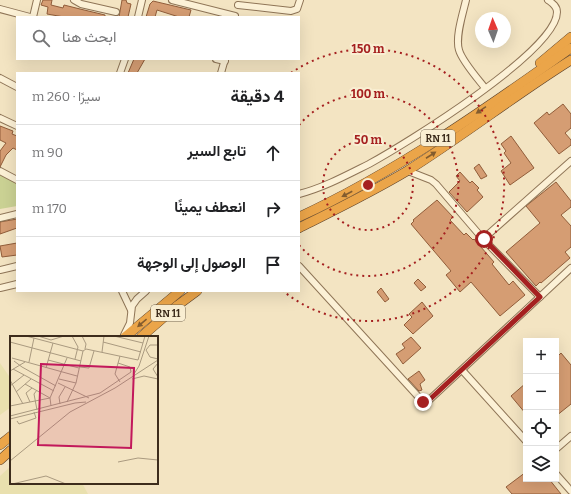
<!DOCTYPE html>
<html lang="ar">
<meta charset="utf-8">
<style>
:root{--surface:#fff;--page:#f2f2f2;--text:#202124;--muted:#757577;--line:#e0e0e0}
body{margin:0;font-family:Bitter,Vazirmatn,serif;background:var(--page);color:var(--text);direction:rtl}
.controls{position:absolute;right:12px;bottom:12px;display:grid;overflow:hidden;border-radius:0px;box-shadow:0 4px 16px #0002}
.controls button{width:36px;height:36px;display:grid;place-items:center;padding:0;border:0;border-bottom:1px solid var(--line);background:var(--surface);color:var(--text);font:20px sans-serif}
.compass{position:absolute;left:475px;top:12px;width:36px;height:36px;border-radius:50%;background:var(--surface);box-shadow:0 4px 16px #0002;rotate:358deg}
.stop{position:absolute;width:12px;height:12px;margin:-9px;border:3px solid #a52020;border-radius:50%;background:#fff}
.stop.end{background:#a52020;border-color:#fff;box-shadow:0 1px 4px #0008}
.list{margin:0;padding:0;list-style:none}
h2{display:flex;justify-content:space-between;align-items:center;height:52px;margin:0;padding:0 16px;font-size:17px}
h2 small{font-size:13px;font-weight:400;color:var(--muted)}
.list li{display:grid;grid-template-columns:26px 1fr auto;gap:12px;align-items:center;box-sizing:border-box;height:56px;padding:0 16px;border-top:1px solid var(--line)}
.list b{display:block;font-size:15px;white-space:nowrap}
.list em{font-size:13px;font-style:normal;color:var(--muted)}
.icon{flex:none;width:22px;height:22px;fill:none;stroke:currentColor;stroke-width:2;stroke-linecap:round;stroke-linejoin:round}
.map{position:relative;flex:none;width:571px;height:494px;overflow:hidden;direction:ltr}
.search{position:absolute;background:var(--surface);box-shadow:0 4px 16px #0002;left:16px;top:16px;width:284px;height:44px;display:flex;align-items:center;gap:10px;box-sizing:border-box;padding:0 14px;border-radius:0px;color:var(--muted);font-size:15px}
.panel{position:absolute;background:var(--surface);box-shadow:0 4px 16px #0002;left:16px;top:72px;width:284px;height:220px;border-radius:0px;direction:rtl}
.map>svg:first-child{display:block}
</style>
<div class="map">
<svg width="571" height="494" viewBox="0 0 571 494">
<rect width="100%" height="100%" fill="#f3e4c2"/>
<!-- farmland -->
<g fill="#e9e0ae">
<path d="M 0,363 L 11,379 L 11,407 L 0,415 Z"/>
<path d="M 11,466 L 11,483 L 82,483 L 88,494 L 0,494 L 0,476 Z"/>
</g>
<!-- green -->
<path fill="#cbd294" d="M 0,173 L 17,183 L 17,206 L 0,209 Z"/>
<!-- building -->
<g fill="#d59d73" stroke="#915d3a">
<path d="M 43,0 L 52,0 L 51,5 L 63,8 L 64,5 L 80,9 L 105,15 L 105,17 L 64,17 L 47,14 L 48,7 L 41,5 Z"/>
<path d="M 122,0 L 126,0 L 127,3 L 131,4 L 128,17 L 119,17 Z"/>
<path d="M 153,1 L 191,10 L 189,17 L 179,17 L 157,10 L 155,17 L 146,17 L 150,4 Z"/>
<path d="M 134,59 L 145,59 L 137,73 L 128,73 Z"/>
<path d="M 563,104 L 571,114 L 571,128 L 565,133 L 571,140 L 571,145 L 559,154 L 534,123 L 547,112 L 549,115 Z"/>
<path d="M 0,126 L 13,131 L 12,134 L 17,136 L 17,150 L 13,148 L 6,155 L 0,167 L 0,151 L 6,143 L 0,140 Z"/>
<path d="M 511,136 L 534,168 L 510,185 L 501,171 L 511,163 L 504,153 L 506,151 L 501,144 Z"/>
<path d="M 479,164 L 487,176 L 481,179 L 474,168 Z"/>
<path d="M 460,172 L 470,183 L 472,181 L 479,188 L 477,190 L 483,197 L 467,212 L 449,192 L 460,181 L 456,176 Z"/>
<path d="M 556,182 L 571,201 L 571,207 L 561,215 L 571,226 L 571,247 L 565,252 L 570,258 L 541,283 L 540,282 L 536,286 L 506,252 L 540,223 L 526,206 Z"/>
<path d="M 437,200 L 453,217 L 450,220 L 464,235 L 466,233 L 473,240 L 474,239 L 494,262 L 492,264 L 509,285 L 513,281 L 525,295 L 500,316 L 471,282 L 460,292 L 446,275 L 451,271 L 411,224 L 414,221 L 413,220 Z"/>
<path d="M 17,219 L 17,228 L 0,234 L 0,222 Z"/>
<path d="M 17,243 L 17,255 L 2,257 L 0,246 Z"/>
<path d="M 418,279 L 426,287 L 421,291 L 414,283 Z"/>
<path d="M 381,288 L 389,299 L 385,302 L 377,292 Z"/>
<path d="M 422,302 L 433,316 L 413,334 L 404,325 L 412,317 L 409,314 Z"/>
<path d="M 411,337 L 421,348 L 403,364 L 396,354 L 405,348 L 402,344 Z"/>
<path d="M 561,353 L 571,365 L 571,404 L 556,416 L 556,358 Z"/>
<path d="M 419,371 L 425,380 L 420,384 L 422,390 L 419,391 L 408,379 Z"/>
<path d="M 526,383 L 526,414 L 511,396 Z"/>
<path d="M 526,472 L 526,479 L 549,479 L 561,494 L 512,494 L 506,487 Z"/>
</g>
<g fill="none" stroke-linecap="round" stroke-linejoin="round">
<!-- minor casing -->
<g stroke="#8f7557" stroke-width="8">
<g id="minor">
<path d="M 74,0 L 81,4 L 116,12"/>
<path d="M 172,0 L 235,16"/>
<path d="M 466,0 C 463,13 455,37 459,50 C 462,61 478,79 485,88"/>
<path d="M 238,5 L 291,11 L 297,9 L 300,0"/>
<path d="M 0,9 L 30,17"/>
<path d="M 33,17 L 37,0"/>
<path d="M 138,17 L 142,0"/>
<path d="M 216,59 L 225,61"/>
<path d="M 120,73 L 125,59"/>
<path d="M 221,73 L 225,59"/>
<path d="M 0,78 L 17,87"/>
<path d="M 0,118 L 17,126"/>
<path d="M 0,171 L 17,180"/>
<path d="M 408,171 L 431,180 L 436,184 L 483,239 L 540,297"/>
<path d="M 299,194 C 323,188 347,175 369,164 C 404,145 557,51 557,12 C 557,6 552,3 548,0"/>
<path d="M 0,218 L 17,214"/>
<path d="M 483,239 L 571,161"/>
<path d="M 299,266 L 424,403 L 427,402 L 571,268"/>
<path d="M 0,270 L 17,266"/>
<path d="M 0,288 L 17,284"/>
<path d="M 122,291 L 131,310"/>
<path d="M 124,335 L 130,323 L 132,306 L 137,299 L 146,291"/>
<path d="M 462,370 L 526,441"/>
<path d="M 556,449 L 571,436"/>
<path d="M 556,474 L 571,491"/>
</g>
</g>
<!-- highway casing -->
<g stroke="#5c422b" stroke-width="10">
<g id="highway">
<path d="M 540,63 L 571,37"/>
<path d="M 299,217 C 396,172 484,110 571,48"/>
<path d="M 299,228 C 335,210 372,192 407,171 C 463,136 515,95 571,60"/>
<path d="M 125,337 L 180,291"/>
<path d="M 141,337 L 178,305 L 197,291"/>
<path d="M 0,445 L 11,436"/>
<path d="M 0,460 L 11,450"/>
</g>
</g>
<!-- minor -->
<use href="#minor" stroke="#fcf1d6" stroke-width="6"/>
<!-- highway -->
<use href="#highway" stroke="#eba549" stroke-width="9"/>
</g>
<!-- one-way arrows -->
<defs><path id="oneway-solid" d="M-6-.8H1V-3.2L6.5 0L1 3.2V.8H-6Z"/></defs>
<g fill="#835c2e">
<use href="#oneway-solid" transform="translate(481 110) rotate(146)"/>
<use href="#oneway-solid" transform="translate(431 155) rotate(-33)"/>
<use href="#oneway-solid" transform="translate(347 194) rotate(152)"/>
<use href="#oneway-solid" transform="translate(142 323) rotate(140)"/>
</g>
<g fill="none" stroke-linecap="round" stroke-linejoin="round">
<!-- route -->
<path stroke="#a52020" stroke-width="5" d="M 423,402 L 427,402 L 540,297 L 484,239"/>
</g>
<!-- distance rings -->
<g fill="none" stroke="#a52020" stroke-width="2" stroke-dasharray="2 4">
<circle cx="368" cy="185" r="45"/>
<path d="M299 125A91 91 0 1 1 299 245"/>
<path d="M291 73A136 136 0 1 1 283 291"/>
</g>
<g text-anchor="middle" stroke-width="4" stroke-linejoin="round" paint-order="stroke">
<!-- shield labels -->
<g fill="#f9eed2" stroke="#756653" stroke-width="1">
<rect x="421" y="130" width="34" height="16" rx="3"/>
<rect x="151" y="305" width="34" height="16" rx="3"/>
</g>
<g font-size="10" font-weight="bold" fill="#3d2c1c">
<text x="438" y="142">RN 11</text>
<text x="168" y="317">RN 11</text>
</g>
</g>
<!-- overview -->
<g transform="translate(10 336)">
<rect width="148" height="148" fill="#f3e4c2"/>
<path fill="none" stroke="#aa9a80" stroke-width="1" d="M 16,0 L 73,15 L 66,47 L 57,66M 28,0 L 41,4 L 54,0M 62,0 L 68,11 L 65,23M 72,0 L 76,8 L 75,13M 104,0 L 133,7M 0,6 L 71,25M 93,6 L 131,16M 148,9 L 140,9 L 136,14 L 140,21 L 148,23M 73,15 L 76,13 L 128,24 L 135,0M 92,16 L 94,0M 2,22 L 67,40M 38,24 L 69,32M 4,25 L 12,31 L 46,50M 19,26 L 24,2M 148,27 L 143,33 L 148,41M 70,31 L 79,32 L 84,15M 36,32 L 43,7M 3,33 L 44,55M 0,35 L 15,26M 124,38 L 129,30 L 139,0M 49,43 L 66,47M 122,43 L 134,40 L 148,43M 0,44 L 13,68M 110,46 L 105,38 L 110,20M 48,47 L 79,62M 15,48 L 40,62M 0,50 L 14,39M 27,54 L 24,58 L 27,74M 6,56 L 21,43M 20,66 L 16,57 L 22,52M 50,68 L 49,61 L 55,51M 0,70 L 40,62M 41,70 L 40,62 L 57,22M 0,80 L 90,57 L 121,36 L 120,31 L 108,27M 0,83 L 65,67 L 76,66M 7,85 L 9,88 L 26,82 L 24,76M 0,125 L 60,76 L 105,52 L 148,24M 108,126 L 128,122 L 148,124M 2,148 L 36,140 L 56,148"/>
<path fill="#c2185b" fill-opacity="0.15" stroke="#c2185b" stroke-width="2" d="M 31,28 L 124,32 L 121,112 L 28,109 Z"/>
<rect width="148" height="148" fill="none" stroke="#3d2c1c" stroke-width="2"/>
</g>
<circle cx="368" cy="185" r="6" fill="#a52020" stroke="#f9eed2" stroke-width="2"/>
<g font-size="12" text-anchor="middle" font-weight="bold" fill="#a52020" stroke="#f9eed2" stroke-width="4" stroke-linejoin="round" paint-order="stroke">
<text x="368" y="53">150 m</text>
<text x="368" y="98">100 m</text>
<text x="368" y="144">50 m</text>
</g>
</svg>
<div class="controls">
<button>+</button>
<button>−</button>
<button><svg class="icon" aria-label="locate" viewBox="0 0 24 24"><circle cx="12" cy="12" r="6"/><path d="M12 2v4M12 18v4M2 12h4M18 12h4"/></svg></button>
<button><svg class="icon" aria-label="layers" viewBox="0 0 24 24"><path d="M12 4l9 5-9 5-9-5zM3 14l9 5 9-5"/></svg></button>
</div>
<svg class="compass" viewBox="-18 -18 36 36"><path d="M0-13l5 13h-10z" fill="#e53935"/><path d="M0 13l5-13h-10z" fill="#757577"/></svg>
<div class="stop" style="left:484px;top:239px"></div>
<div class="stop end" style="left:423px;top:402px"></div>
<div class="search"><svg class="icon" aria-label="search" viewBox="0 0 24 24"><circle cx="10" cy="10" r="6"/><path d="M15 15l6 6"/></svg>ابحث هنا</div>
<section class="panel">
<h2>4 دقيقة<small>سيرًا · 260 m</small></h2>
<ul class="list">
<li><svg class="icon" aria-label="ahead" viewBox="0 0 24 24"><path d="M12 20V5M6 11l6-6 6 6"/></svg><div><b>تابع السير</b></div><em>90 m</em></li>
<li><svg class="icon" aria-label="right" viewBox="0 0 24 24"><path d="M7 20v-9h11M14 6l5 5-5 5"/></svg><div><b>انعطف يمينًا</b></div><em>170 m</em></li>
<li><svg class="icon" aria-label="arrive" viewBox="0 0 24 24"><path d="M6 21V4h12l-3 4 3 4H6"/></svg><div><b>الوصول إلى الوجهة</b></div></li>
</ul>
</section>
</div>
